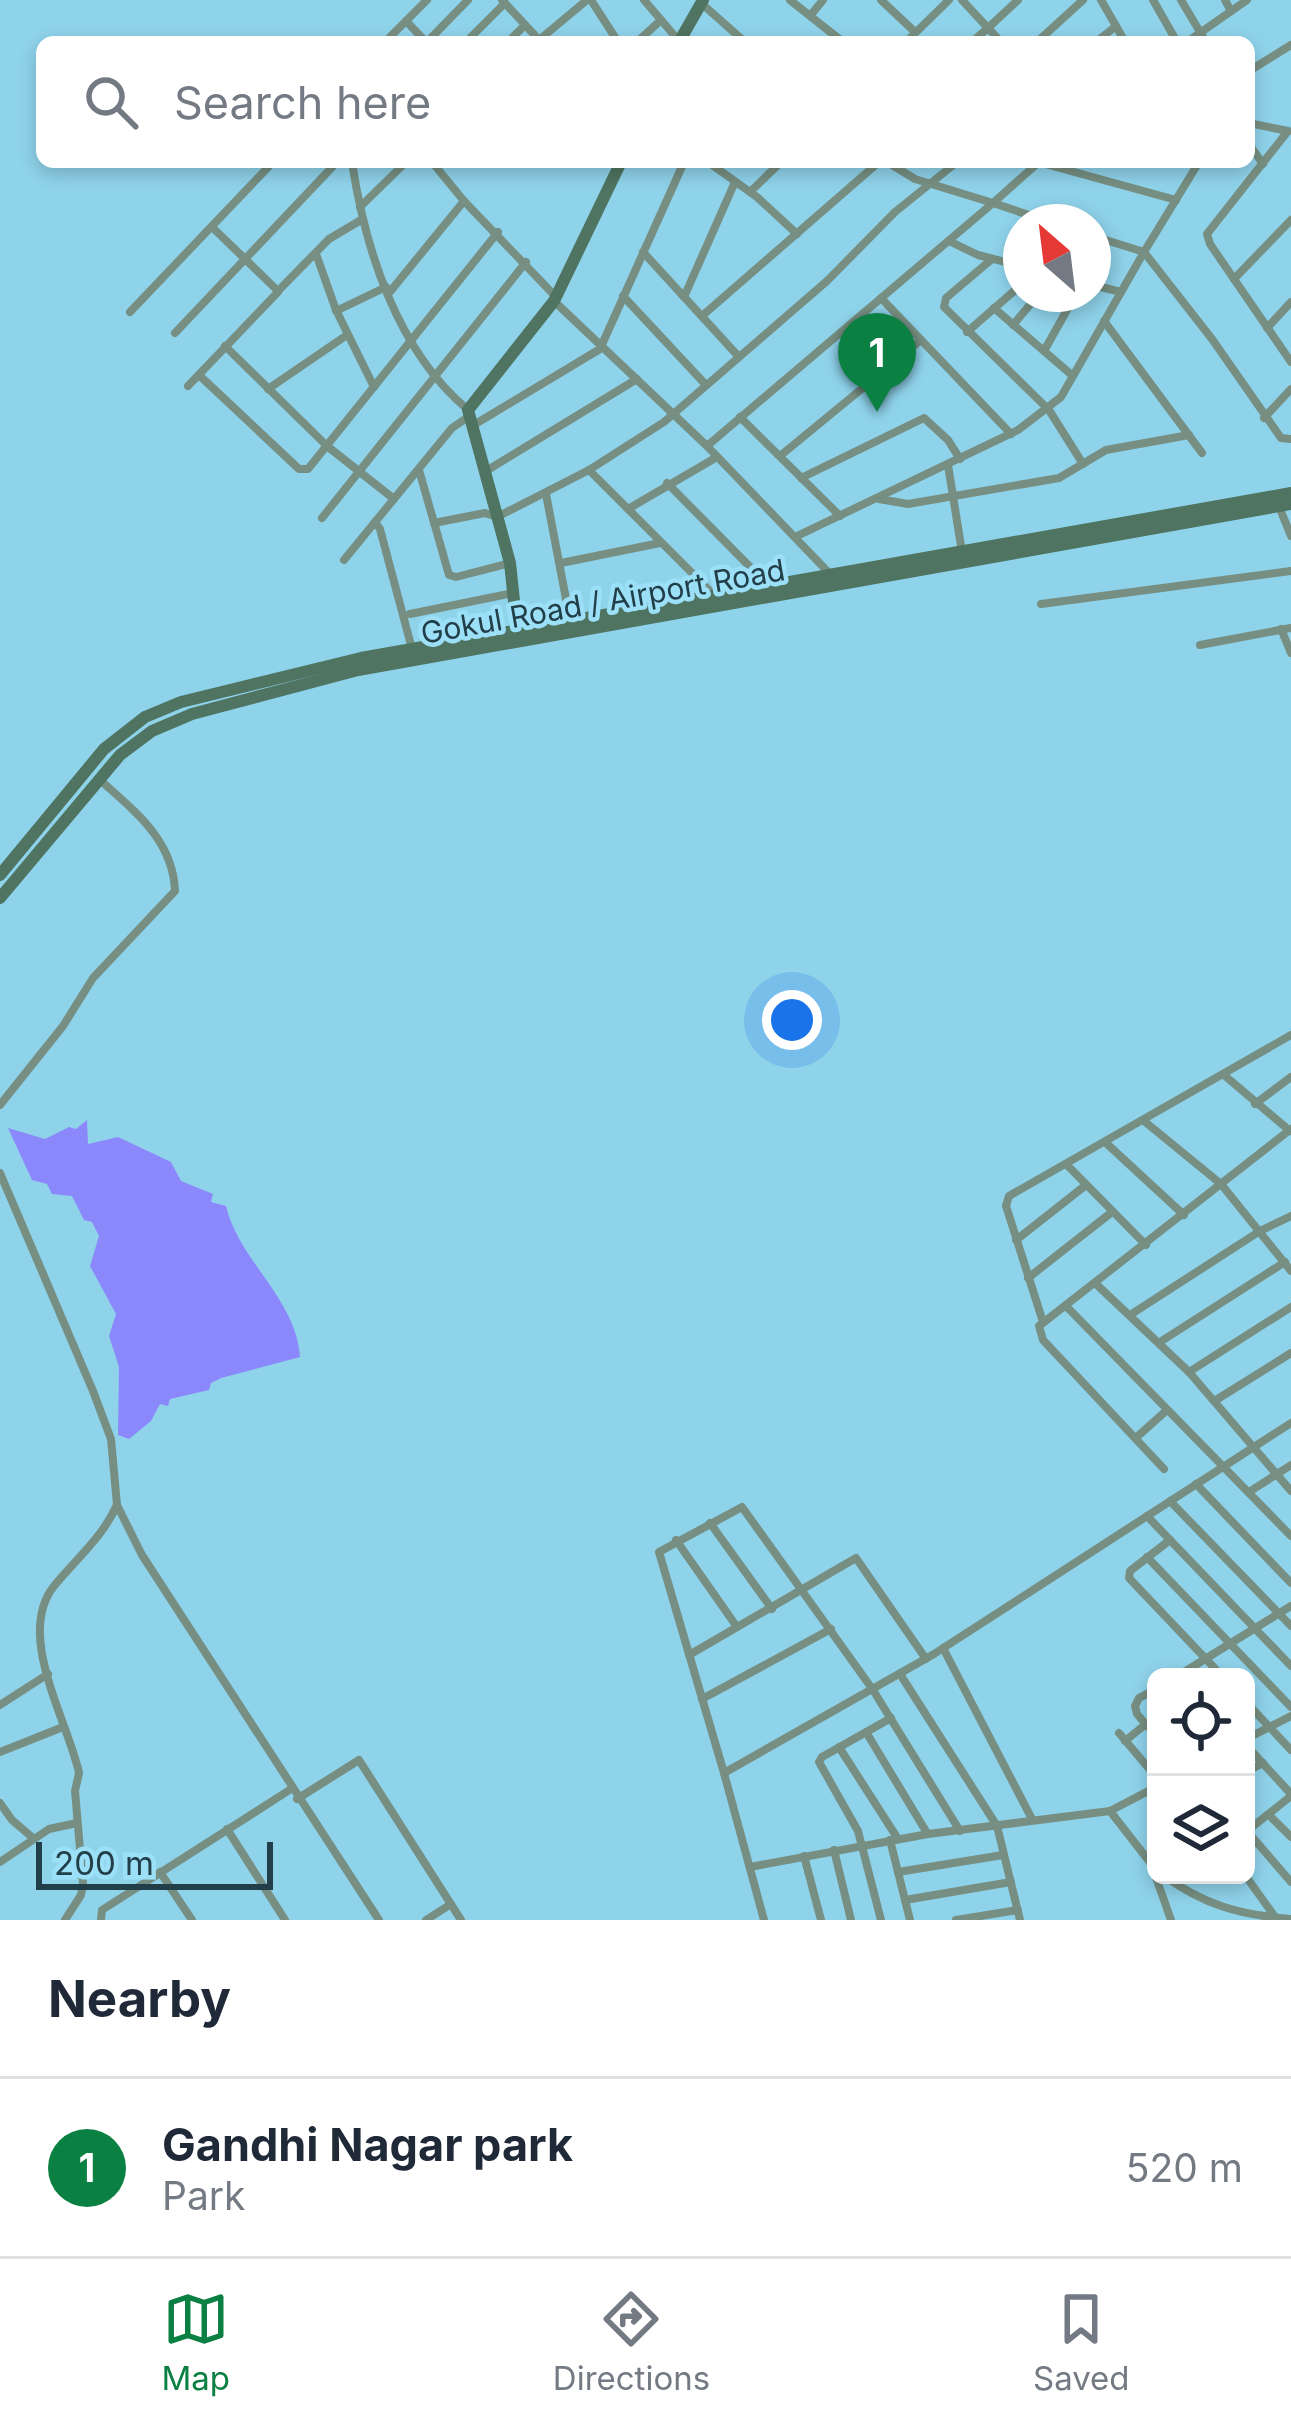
<!DOCTYPE html>
<style>
:root{--surface:#fff;--page:#f6f6f7;--text:#1f2937;--muted:#747a83;--line:#e0e1e3;--accent:#0b8043}
body{margin:0;font-family:Inter,sans-serif;background:var(--page);color:var(--text)}
.controls{position:absolute;right:36px;bottom:36px;display:grid;overflow:hidden;border-radius:18px;box-shadow:0 6px 18px #0003}
.controls button{width:108px;height:108px;display:grid;place-items:center;padding:0;border:0;border-bottom:3px solid var(--line);background:var(--surface);color:var(--text);font:60px sans-serif}
.compass{position:absolute;left:1003px;top:204px;width:108px;height:108px;border-radius:50%;background:var(--surface);box-shadow:0 6px 18px #0003;rotate:332deg}
.scale{position:absolute;left:36px;bottom:30px;width:237px;box-sizing:border-box;padding-left:12px;border:6px solid #223e48;border-top:0;font-size:33px;line-height:42px;white-space:nowrap;color:#223e48;-webkit-text-stroke:9px #9ce0f8;paint-order:stroke}
.you{position:absolute;left:792px;top:1020px;width:42px;height:42px;margin:-30px;border:9px solid #fff;border-radius:50%;background:#1a73e8;box-shadow:0 0 0 18px #1a73e833}
.badge{display:grid;place-items:center;width:78px;height:78px;border-radius:50%;background:var(--accent);color:#fff;font-size:39px;font-weight:700}
.pin{position:absolute;translate:-50% -99px;filter:drop-shadow(0 3px 6px #0008)}
.pin::after{content:'';position:absolute;top:63px;width:42px;height:36px;background:inherit;clip-path:polygon(0 0,100% 0,50% 100%)}
.list{margin:0;padding:0;list-style:none}
h2{display:flex;justify-content:space-between;align-items:center;height:156px;margin:0;padding:0 48px;font-size:51px}
h2 small{font-size:39px;font-weight:400;color:var(--muted)}
.list li{display:grid;grid-template-columns:78px 1fr auto;gap:36px;align-items:center;box-sizing:border-box;height:180px;padding:0 48px;border-top:3px solid var(--line)}
.list b{display:block;font-size:45px;white-space:nowrap}
.list p{margin:0;font-size:39px;white-space:nowrap;color:var(--muted)}
.list em{font-size:39px;font-style:normal;color:var(--muted)}
.icon{flex:none;width:66px;height:66px;fill:none;stroke:currentColor;stroke-width:2;stroke-linecap:round;stroke-linejoin:round}
.map{position:relative;flex:none;width:1291px;height:1920px;overflow:hidden}
.search{position:absolute;background:var(--surface);box-shadow:0 6px 18px #0003;left:36px;right:36px;top:36px;height:132px;display:flex;align-items:center;gap:30px;box-sizing:border-box;padding:0 42px;border-radius:18px;color:var(--muted);font-size:45px}
.sheet{height:336px;background:var(--surface)}
nav{display:flex;justify-content:space-around;align-items:center;box-sizing:border-box;height:168px;border-top:3px solid var(--line);background:var(--surface);font-size:33px;color:var(--muted)}
nav a{display:grid;justify-items:center;gap:6px}
nav .on{color:var(--accent)}
.map>svg:first-child{display:block}
</style>
<div class="map">
<svg width="1291" height="1920" viewBox="0 0 1291 1920">
<rect width="100%" height="100%" fill="#8fd3eb"/>
<!-- water -->
<path fill="#8a88fb" d="M 87,1120 L 88,1144 L 118,1137 L 171,1162 L 181,1181 L 213,1194 L 211,1202 L 226,1206 C 239,1261 296,1298 300,1357 L 221,1378 L 211,1383 L 209,1390 L 170,1399 L 168,1406 L 160,1404 L 151,1421 L 129,1439 L 118,1435 L 119,1367 L 109,1336 L 116,1314 L 90,1266 L 99,1236 L 92,1222 L 84,1220 L 72,1196 L 52,1194 L 47,1184 L 32,1180 L 8,1128 L 45,1139 L 69,1127 L 76,1129 Z"/>
<g fill="none" stroke-linecap="round" stroke-linejoin="round">
<!-- minor -->
<g stroke="#778f82" stroke-width="8">
<path d="M 502,0 L 540,41"/>
<path d="M 591,0 L 618,42"/>
<path d="M 644,0 L 679,41"/>
<path d="M 790,0 L 843,42"/>
<path d="M 881,0 L 915,32"/>
<path d="M 962,0 L 988,28 L 1018,0"/>
<path d="M 1101,0 L 1116,26"/>
<path d="M 1153,0 L 1177,42"/>
<path d="M 1181,0 L 1206,42"/>
<path d="M 1225,0 L 1231,11"/>
<path d="M 701,3 L 745,42"/>
<path d="M 810,16 L 823,0"/>
<path d="M 406,21 L 426,42"/>
<path d="M 539,40 L 587,0"/>
<path d="M 385,42 L 427,0"/>
<path d="M 427,42 L 468,0"/>
<path d="M 466,42 L 505,3"/>
<path d="M 508,42 L 525,25"/>
<path d="M 637,42 L 661,20"/>
<path d="M 906,42 L 949,0"/>
<path d="M 972,42 L 988,28 L 1001,42"/>
<path d="M 1037,42 L 1083,0"/>
<path d="M 1096,42 L 1116,26 L 1125,42"/>
<path d="M 1187,42 L 1247,0"/>
<path d="M 1249,71 L 1291,45"/>
<path d="M 1249,123 L 1288,131"/>
<path d="M 1288,131 L 1207,234 L 1210,244 L 1291,362"/>
<path d="M 1249,144 L 1263,164"/>
<path d="M 352,162 C 365,249 397,350 467,409"/>
<path d="M 432,162 L 464,201 L 556,297"/>
<path d="M 708,162 L 757,197 L 797,234"/>
<path d="M 887,162 L 915,179 L 993,203 L 1039,162"/>
<path d="M 1038,162 L 1176,200"/>
<path d="M 750,192 L 781,162"/>
<path d="M 360,207 L 406,162"/>
<path d="M 212,227 L 278,291 L 329,239 L 361,220"/>
<path d="M 1093,236 L 1144,252 L 1199,162"/>
<path d="M 949,241 L 978,255 L 1021,266"/>
<path d="M 643,252 L 739,357"/>
<path d="M 316,254 L 336,310 L 374,387"/>
<path d="M 992,259 L 946,298 L 944,307 L 1049,410 L 1083,464"/>
<path d="M 1234,279 L 1291,220"/>
<path d="M 1093,285 L 1121,292"/>
<path d="M 389,293 L 464,201"/>
<path d="M 623,296 L 706,385"/>
<path d="M 684,297 L 735,182"/>
<path d="M 881,298 L 1011,434"/>
<path d="M 555,302 L 707,446 L 830,574"/>
<path d="M 994,308 L 1073,376"/>
<path d="M 336,311 L 386,287"/>
<path d="M 130,312 L 273,162"/>
<path d="M 702,316 L 879,162"/>
<path d="M 1104,321 L 1202,453"/>
<path d="M 1013,325 L 1039,294"/>
<path d="M 1267,328 L 1291,302"/>
<path d="M 967,332 L 1021,285"/>
<path d="M 175,333 L 337,162"/>
<path d="M 225,346 L 327,446 L 394,499"/>
<path d="M 1044,351 L 1076,294"/>
<path d="M 199,375 L 299,469 L 308,469 L 498,232"/>
<path d="M 188,386 L 278,292"/>
<path d="M 268,389 L 347,335"/>
<path d="M 740,417 L 840,516"/>
<path d="M 1264,418 L 1291,389"/>
<path d="M 472,426 L 600,349 L 684,162"/>
<path d="M 707,446 L 993,203 L 1050,222"/>
<path d="M 780,456 L 921,340"/>
<path d="M 948,465 L 962,552"/>
<path d="M 419,470 L 449,575 L 456,577 L 510,563"/>
<path d="M 589,470 L 714,595"/>
<path d="M 486,471 L 637,379"/>
<path d="M 801,478 L 924,418 L 948,440 L 960,459"/>
<path d="M 667,483 L 767,584"/>
<path d="M 546,494 L 570,620"/>
<path d="M 879,499 L 908,504 L 1059,478 L 1106,450 L 1189,435"/>
<path d="M 1278,504 L 1291,536"/>
<path d="M 628,509 L 717,457"/>
<path d="M 322,518 L 526,262"/>
<path d="M 375,522 L 380,529 L 412,649"/>
<path d="M 434,523 L 485,513 L 497,517 L 589,470 L 664,422 L 827,281 L 895,212 L 957,162"/>
<path d="M 795,537 L 1018,430 L 1061,397 L 1144,252 L 1212,339 L 1281,438 L 1291,439"/>
<path d="M 344,560 L 452,428 L 468,417"/>
<path d="M 561,563 L 660,543"/>
<path d="M 1041,604 L 1291,571"/>
<path d="M 410,614 L 513,593"/>
<path d="M 1281,629 L 1291,653"/>
<path d="M 1200,645 L 1291,628"/>
<path d="M 1224,1075 L 1290,1131"/>
<path d="M 1255,1104 L 1291,1077"/>
<path d="M 0,1105 L 63,1026 L 93,978 L 175,891 C 173,839 134,811 99,779"/>
<path d="M 1144,1121 L 1221,1184 L 1291,1271"/>
<path d="M 1106,1143 L 1184,1215"/>
<path d="M 1067,1165 L 1146,1245"/>
<path d="M 0,1173 L 93,1391 L 111,1439 L 117,1505 L 142,1555 L 379,1920"/>
<path d="M 1016,1240 L 1086,1185"/>
<path d="M 1028,1278 L 1112,1212"/>
<path d="M 1095,1283 L 1189,1372 L 1291,1491"/>
<path d="M 1066,1306 L 1291,1536"/>
<path d="M 1130,1315 L 1260,1231 L 1291,1216"/>
<path d="M 1043,1322 L 1006,1206 L 1009,1196 L 1291,1035"/>
<path d="M 1160,1342 L 1285,1262"/>
<path d="M 1189,1372 L 1291,1307"/>
<path d="M 1216,1400 L 1291,1353"/>
<path d="M 1138,1436 L 1167,1410"/>
<path d="M 1164,1469 L 1043,1340 L 1039,1326 L 1291,1129"/>
<path d="M 1196,1484 L 1291,1583"/>
<path d="M 1249,1492 L 1291,1465"/>
<path d="M 1170,1501 L 1291,1626"/>
<path d="M 1147,1516 L 1291,1666"/>
<path d="M 710,1523 L 772,1609"/>
<path d="M 676,1540 L 737,1627"/>
<path d="M 1170,1540 L 1130,1571 L 1129,1578 L 1223,1677"/>
<path d="M 1147,1557 L 1291,1707"/>
<path d="M 943,1648 L 1032,1819"/>
<path d="M 689,1655 L 856,1558 L 926,1659"/>
<path d="M 900,1674 L 997,1826 L 1020,1920"/>
<path d="M 1176,1677 L 1291,1606"/>
<path d="M 1156,1689 L 1139,1698 L 1135,1706 L 1137,1714 L 1156,1736"/>
<path d="M 702,1699 L 831,1629"/>
<path d="M 1246,1702 L 1291,1750"/>
<path d="M 0,1705 L 48,1674"/>
<path d="M 866,1732 L 927,1833"/>
<path d="M 1119,1733 L 1156,1777"/>
<path d="M 1246,1739 L 1291,1716"/>
<path d="M 1125,1741 L 1146,1724"/>
<path d="M 1246,1745 L 1291,1794"/>
<path d="M 839,1747 L 898,1839"/>
<path d="M 0,1752 L 63,1727"/>
<path d="M 1246,1772 L 1263,1763"/>
<path d="M 724,1773 L 659,1552 L 742,1507 L 873,1690 L 960,1831"/>
<path d="M 297,1799 L 359,1760 L 461,1920"/>
<path d="M 0,1803 L 12,1820 L 33,1838"/>
<path d="M 1110,1811 L 1156,1870"/>
<path d="M 1269,1815 L 1291,1837"/>
<path d="M 227,1829 L 285,1920"/>
<path d="M 1247,1831 L 1291,1882"/>
<path d="M 1246,1832 L 1291,1796"/>
<path d="M 890,1840 L 910,1920"/>
<path d="M 834,1850 L 851,1920"/>
<path d="M 804,1856 L 821,1920"/>
<path d="M 0,1862 L 49,1829 L 77,1823"/>
<path d="M 750,1867 L 928,1834 L 1110,1811 L 1156,1787"/>
<path d="M 1153,1869 L 1171,1920"/>
<path d="M 160,1872 L 192,1920"/>
<path d="M 898,1872 L 1003,1855"/>
<path d="M 1163,1875 C 1204,1905 1240,1915 1291,1919"/>
<path d="M 1245,1875 L 1275,1917"/>
<path d="M 905,1900 L 1011,1882"/>
<path d="M 65,1920 L 81,1895 L 83,1884 L 75,1791 L 79,1773 C 68,1721 15,1635 54,1586 C 77,1558 102,1538 117,1505"/>
<path d="M 101,1920 L 102,1910 L 291,1789"/>
<path d="M 426,1920 L 451,1904"/>
<path d="M 764,1920 L 724,1773 L 934,1654 L 1291,1423"/>
<path d="M 881,1920 L 858,1831 L 819,1762 L 822,1757 L 891,1718"/>
<path d="M 956,1920 L 1018,1910"/>
</g>
<!-- secondary -->
<g stroke="#4f7461" stroke-width="12">
<path d="M 679,42 L 703,0"/>
<path d="M 517,629 L 510,563 L 468,410 L 554,301 L 621,162"/>
<path d="M 0,875 L 104,749 L 145,717 L 181,702 L 361,658 L 1291,493"/>
<path d="M 0,898 L 120,755 L 152,731 L 192,714 L 358,670 L 1291,504"/>
</g>
</g>
<g text-anchor="middle" stroke-width="9" stroke-linejoin="round" paint-order="stroke">
<!-- street labels -->
<g font-size="30" fill="#223e48" stroke="#9ce0f8">
<text transform="translate(603 602) rotate(-10)" y="10">Gokul Road / Airport Road</text>
</g>
</g>
</svg>
<div class="controls">
<button><svg class="icon" aria-label="locate" viewBox="0 0 24 24"><circle cx="12" cy="12" r="6"/><path d="M12 2v4M12 18v4M2 12h4M18 12h4"/></svg></button>
<button><svg class="icon" aria-label="layers" viewBox="0 0 24 24"><path d="M12 4l9 5-9 5-9-5zM3 14l9 5 9-5"/></svg></button>
</div>
<svg class="compass" viewBox="-18 -18 36 36"><path d="M0-13l5 13h-10z" fill="#e53935"/><path d="M0 13l5-13h-10z" fill="#747a83"/></svg>
<div class="scale">200 m</div>
<div class="you"></div>
<div class="pin badge" style="left:877px;top:412px">1</div>
<div class="search"><svg class="icon" aria-label="search" viewBox="0 0 24 24"><circle cx="10" cy="10" r="6"/><path d="M15 15l6 6"/></svg>Search here</div>
</div>
<section class="sheet">
<h2>Nearby<small></small></h2>
<ul class="list">
<li><span class="badge">1</span><div><b>Gandhi Nagar park</b><p>Park</p></div><em>520 m</em></li>
</ul>
</section>
<nav>
<a class="on"><svg class="icon" aria-label="map" viewBox="0 0 24 24"><path d="M3 6l6-2 6 2 6-2v14l-6 2-6-2-6 2zM9 4v14M15 6v14"/></svg>Map</a>
<a><svg class="icon" aria-label="directions" viewBox="0 0 24 24"><path d="M12 3l9 9-9 9-9-9zM9 14v-3h6M13 9l2 2-2 2"/></svg>Directions</a>
<a><svg class="icon" aria-label="saved" viewBox="0 0 24 24"><path d="M7 4h10v16l-5-4-5 4z"/></svg>Saved</a>
</nav>
